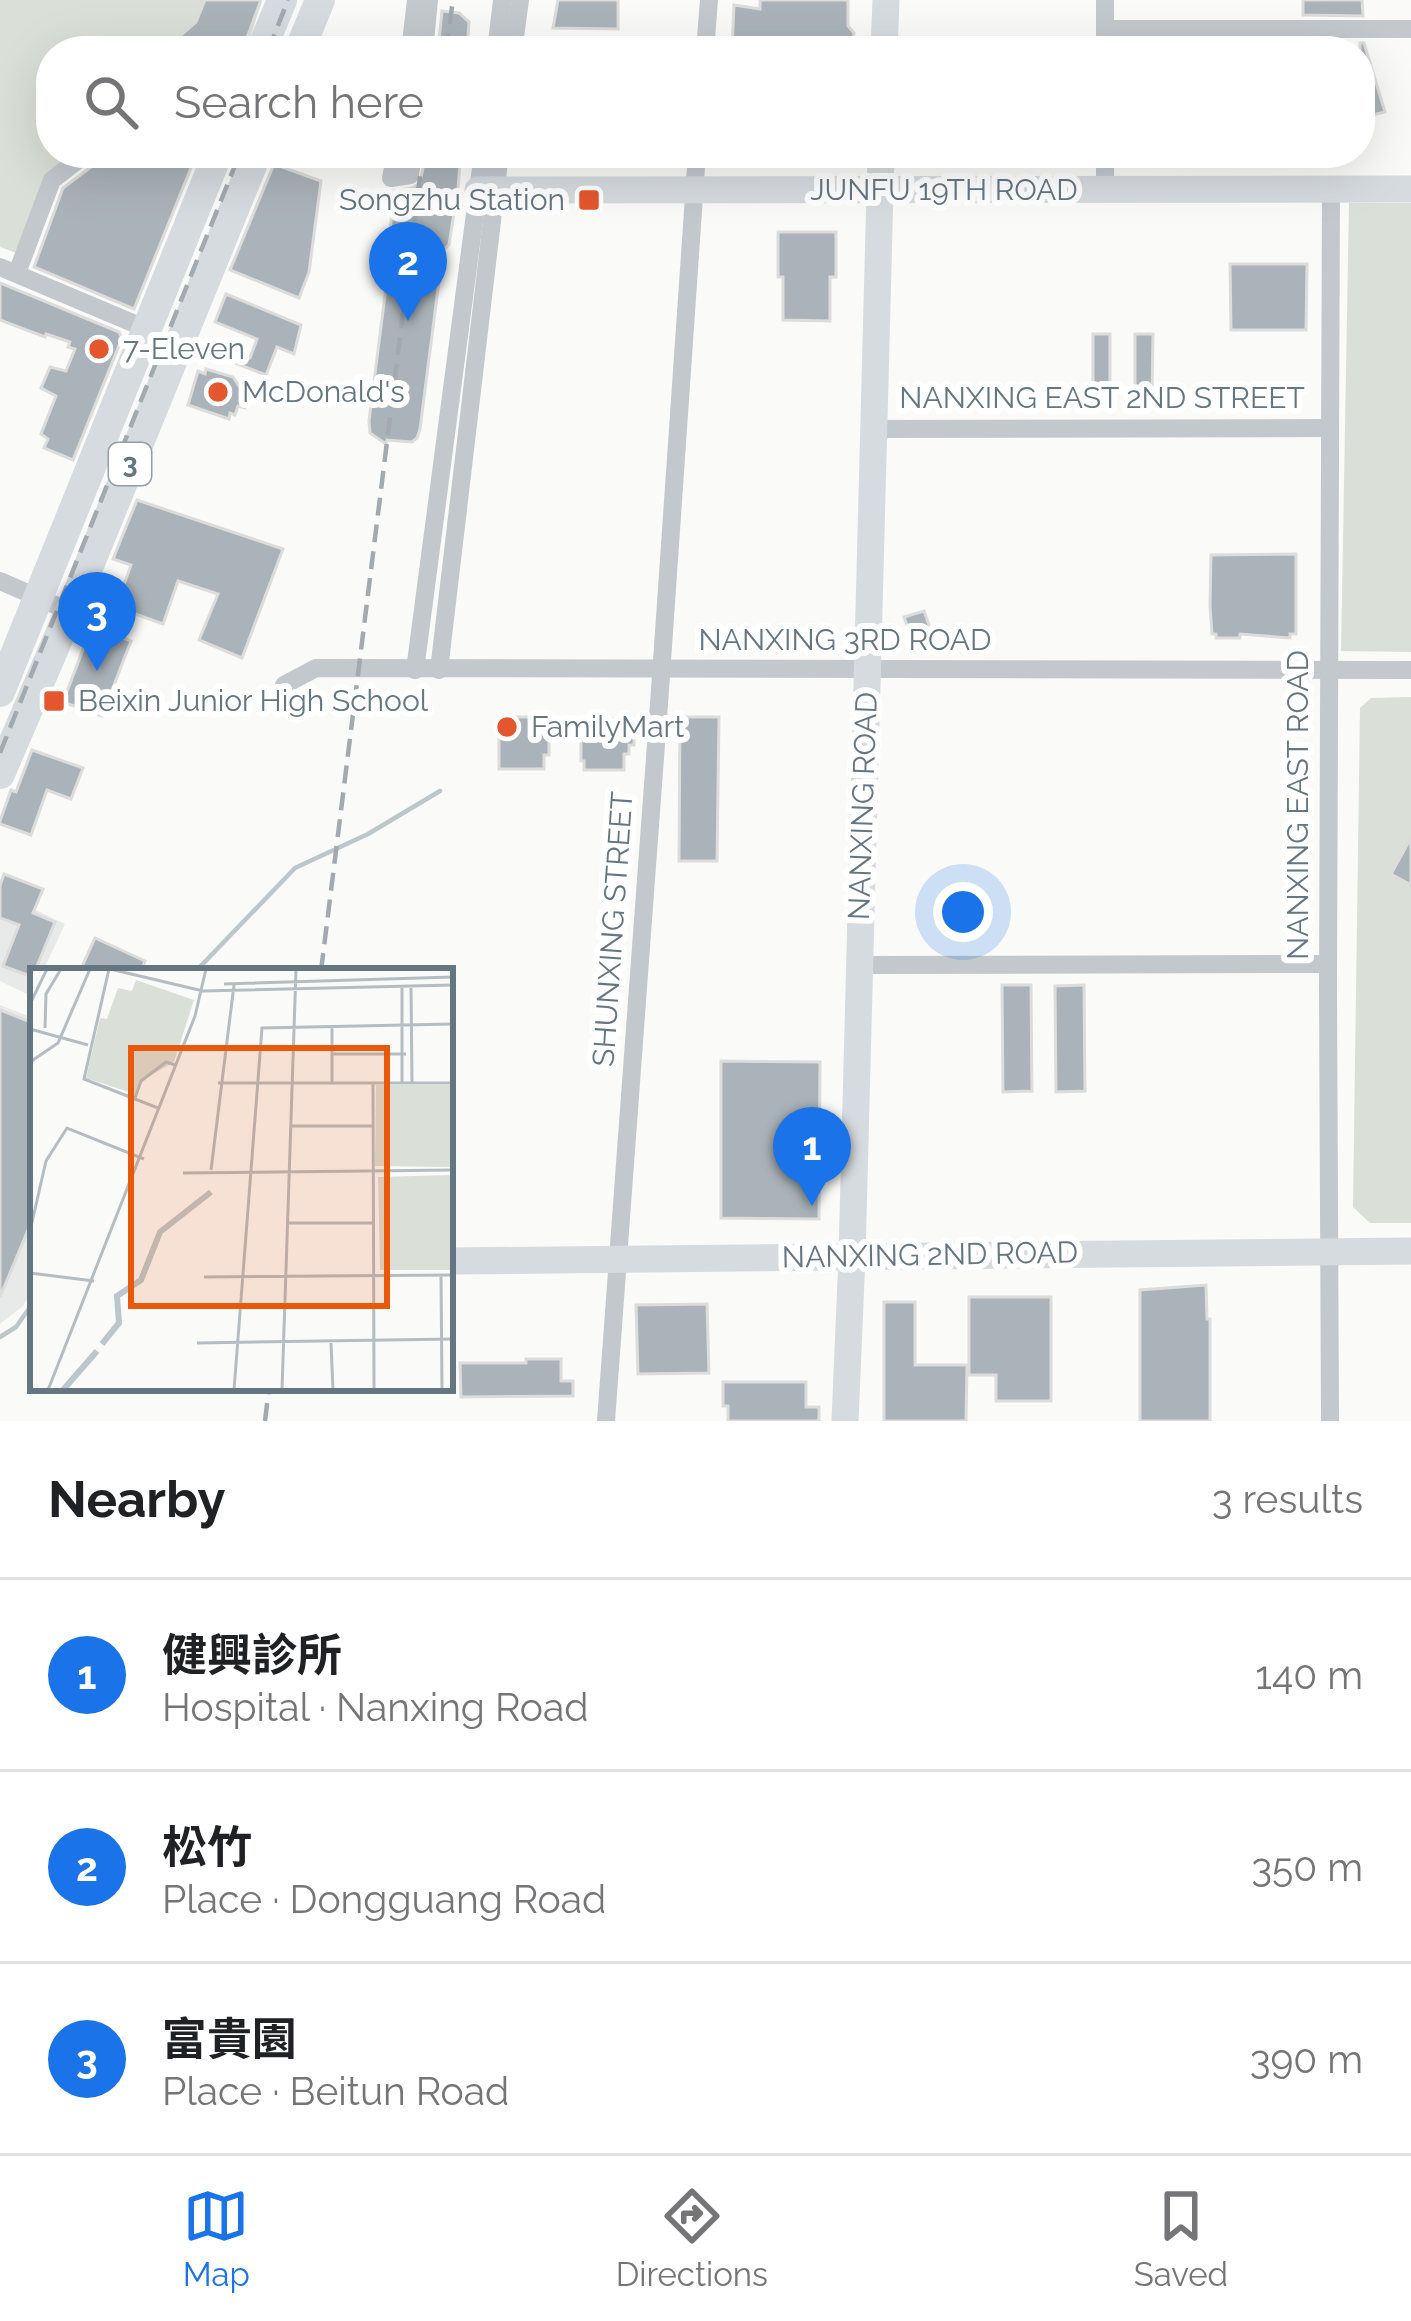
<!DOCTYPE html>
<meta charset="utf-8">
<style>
:root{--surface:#fff;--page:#f6f6f6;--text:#202124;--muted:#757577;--line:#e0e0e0;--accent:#1a73e8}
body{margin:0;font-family:Raleway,"Noto Sans TC",sans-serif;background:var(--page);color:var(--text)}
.you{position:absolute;left:963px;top:912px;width:42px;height:42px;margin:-30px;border:9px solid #fff;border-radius:50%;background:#1a73e8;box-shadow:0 0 0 18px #1a73e833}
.badge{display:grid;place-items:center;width:78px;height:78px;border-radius:50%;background:var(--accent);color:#fff;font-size:39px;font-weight:700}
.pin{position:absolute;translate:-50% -99px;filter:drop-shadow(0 3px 6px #0008)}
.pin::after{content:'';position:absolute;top:63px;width:42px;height:36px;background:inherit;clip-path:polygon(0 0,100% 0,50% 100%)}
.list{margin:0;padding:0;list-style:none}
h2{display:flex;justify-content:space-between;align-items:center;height:156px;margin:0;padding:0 48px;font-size:51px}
h2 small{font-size:39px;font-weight:400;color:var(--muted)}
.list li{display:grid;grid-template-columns:78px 1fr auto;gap:36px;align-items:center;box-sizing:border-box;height:192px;padding:0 48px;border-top:3px solid var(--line)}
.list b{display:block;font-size:45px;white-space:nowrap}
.list p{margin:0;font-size:39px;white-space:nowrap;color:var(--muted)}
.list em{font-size:39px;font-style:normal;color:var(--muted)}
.icon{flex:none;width:66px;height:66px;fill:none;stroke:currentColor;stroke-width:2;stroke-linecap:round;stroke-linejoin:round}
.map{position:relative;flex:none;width:1411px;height:1421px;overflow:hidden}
.search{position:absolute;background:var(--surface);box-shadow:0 12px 48px #0002;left:36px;right:36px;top:36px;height:132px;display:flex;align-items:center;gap:30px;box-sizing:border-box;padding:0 42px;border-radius:48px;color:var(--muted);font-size:45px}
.sheet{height:732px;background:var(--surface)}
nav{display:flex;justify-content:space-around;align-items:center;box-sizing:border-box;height:168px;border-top:3px solid var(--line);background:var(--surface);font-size:33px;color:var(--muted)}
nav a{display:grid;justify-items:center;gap:6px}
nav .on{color:var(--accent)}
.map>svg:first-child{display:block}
</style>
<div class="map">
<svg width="1411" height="1421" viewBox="0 0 1411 1421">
<rect width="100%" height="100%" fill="#fafaf8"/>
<!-- built -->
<g fill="#e8e9e9">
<path d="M 0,893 L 65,924 L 43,971 L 33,971 L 31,996 L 0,981 Z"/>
<path d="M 0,1005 L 33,1018 L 33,1289 L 23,1306 L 0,1324 Z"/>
</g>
<!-- green -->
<g fill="#dadfd7">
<path d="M 0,0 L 262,0 L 246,51 L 51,51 L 51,153 L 86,153 L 50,180 L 19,254 L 0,247 Z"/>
<path d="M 1349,203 L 1411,203 L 1411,652 L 1341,651 Z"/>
<path d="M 1411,697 L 1411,1223 L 1370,1223 L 1353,1207 L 1360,708 L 1371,698 Z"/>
</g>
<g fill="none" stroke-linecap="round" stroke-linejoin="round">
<!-- stream -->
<g stroke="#bbc7cb" stroke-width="4.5">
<path d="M 196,971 L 295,868 L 368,834 L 440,791"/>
<path d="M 0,1337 L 16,1327 L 33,1303"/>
</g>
</g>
<!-- building -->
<g fill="#aab3b9" stroke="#dcdcda" stroke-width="3">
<path d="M 205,0 L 261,0 L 242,51 L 178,51 L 180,36 L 196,22 Z"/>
<path d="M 558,0 L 618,0 L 618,29 L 553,28 Z"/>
<path d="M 760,0 L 848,0 L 848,26 L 854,33 L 853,45 L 848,51 L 732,51 L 734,5 L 760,9 Z"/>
<path d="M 1303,0 L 1362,0 L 1363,16 L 1303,15 Z"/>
<path d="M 442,11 L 459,13 L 469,22 L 467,51 L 438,51 Z"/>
<path d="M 1360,43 L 1364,43 L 1385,112 L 1360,118 Z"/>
<path d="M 100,153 L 197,153 L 134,309 L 34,267 L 63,188 L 95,164 Z"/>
<path d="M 426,153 L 461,153 L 458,187 L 449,245 L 443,250 L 420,429 L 417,438 L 412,442 L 387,440 L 386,444 L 370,433 L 369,421 L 391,248 L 389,242 L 394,191 L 412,188 L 420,183 Z"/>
<path d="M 274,164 L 321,181 L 309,272 L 299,298 L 230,270 Z"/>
<path d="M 778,232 L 836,232 L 836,277 L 830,277 L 830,321 L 783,320 L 783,277 L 778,277 Z"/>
<path d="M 1230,264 L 1307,264 L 1306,330 L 1231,330 Z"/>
<path d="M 0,283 L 119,332 L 122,338 L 73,460 L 44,448 L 48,439 L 41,434 L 56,396 L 41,388 L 50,367 L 66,371 L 75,349 L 68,347 L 70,342 L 46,334 L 45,337 L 0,320 Z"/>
<path d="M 226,294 L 301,325 L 294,354 L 277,347 L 266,375 L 235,363 L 250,358 L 257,339 L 215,322 Z"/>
<rect x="1093" y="334" width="17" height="59"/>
<path d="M 1135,334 L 1153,334 L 1152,393 L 1135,393 Z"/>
<path d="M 206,369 L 233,377 L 243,392 L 249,394 L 245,408 L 238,406 L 235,415 L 230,413 L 229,419 L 188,405 L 198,371 L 205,374 Z"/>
<path d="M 137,500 L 283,549 L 242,658 L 199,640 L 218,594 L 178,581 L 163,624 L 116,607 L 131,565 L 113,559 Z"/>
<path d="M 1296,554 L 1296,634 L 1290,634 L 1290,638 L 1240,634 L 1240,638 L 1216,638 L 1216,634 L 1212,634 L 1210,606 L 1211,555 Z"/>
<path d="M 924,611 L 934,639 L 914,645 L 904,617 Z"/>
<path d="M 92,626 L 131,641 L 102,716 L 63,702 Z"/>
<path d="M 499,717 L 549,717 L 549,755 L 544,755 L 544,769 L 499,769 Z"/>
<path d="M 680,717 L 719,717 L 717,861 L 679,861 Z"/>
<path d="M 581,719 L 634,719 L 634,745 L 629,745 L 629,754 L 624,754 L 624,770 L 584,770 L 584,761 L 581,761 Z"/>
<path d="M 32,750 L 83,768 L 71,799 L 47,790 L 31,835 L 0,824 L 0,821 L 11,790 L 16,792 Z"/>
<path d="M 1411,838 L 1411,885 L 1391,874 Z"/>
<path d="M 4,874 L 43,889 L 33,913 L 55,922 L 35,971 L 33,971 L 33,977 L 3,966 L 19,925 L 0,918 L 0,886 Z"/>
<path d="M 95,938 L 145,961 L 141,971 L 80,971 Z"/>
<path d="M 1002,985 L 1031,985 L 1032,1091 L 1003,1092 Z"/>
<path d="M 1084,985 L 1085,1091 L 1056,1092 L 1055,986 Z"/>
<path d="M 0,1010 L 33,1023 L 33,1218 L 0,1297 Z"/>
<path d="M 721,1061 L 820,1062 L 819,1219 L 721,1218 Z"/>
<path d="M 1206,1285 L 1207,1319 L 1210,1319 L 1210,1421 L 1140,1421 L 1140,1290 Z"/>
<path d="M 969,1297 L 1051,1297 L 1051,1401 L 996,1401 L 996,1375 L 969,1375 Z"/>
<path d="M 884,1302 L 915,1302 L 915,1365 L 967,1365 L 966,1421 L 884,1421 Z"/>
<path d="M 707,1304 L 709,1373 L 638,1374 L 636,1305 Z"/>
<path d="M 526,1359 L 561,1359 L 561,1381 L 573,1381 L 573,1396 L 461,1397 L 460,1363 L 526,1363 Z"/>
<path d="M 723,1382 L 806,1382 L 806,1407 L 819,1407 L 819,1421 L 728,1421 L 728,1406 L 723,1406 Z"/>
</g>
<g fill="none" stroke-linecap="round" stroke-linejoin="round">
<!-- street -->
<g stroke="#c3c8cc" stroke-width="18">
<path d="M 1105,0 L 1105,51"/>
<path d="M 1105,29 L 1411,29"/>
<path d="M 410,51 L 416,0"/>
<path d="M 424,51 L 429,0"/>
<path d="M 496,51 L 502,0"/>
<path d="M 513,51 L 520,0"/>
<path d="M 705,51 L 709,0"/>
<path d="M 396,153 L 391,178 L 410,175 L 413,153"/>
<path d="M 1105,153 L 1105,189"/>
<path d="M 0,267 L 147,329"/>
<path d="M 17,273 L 52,180 L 87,153"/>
<path d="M 873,429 L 1330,428"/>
<path d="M 0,581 L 69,611"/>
<path d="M 415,670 L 483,153"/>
<path d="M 439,670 L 500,153"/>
<path d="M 284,685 L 316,668 L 1411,670"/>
<path d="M 859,965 L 1328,964"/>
<path d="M 606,1421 L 660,690 L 697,153"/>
<path d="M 1330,1421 L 1328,987 L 1331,189"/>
</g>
<!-- secondary -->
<g stroke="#d6dbdf" stroke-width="27">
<path d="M 884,51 L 886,0"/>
<path d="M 478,190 L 1411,189"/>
<path d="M 450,1261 L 1411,1251"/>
<path d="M 845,1421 L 852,1256 L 881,153"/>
</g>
<!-- primary -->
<g stroke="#d6dbdf" stroke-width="30">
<path d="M 261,51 L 282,0"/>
<path d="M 299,51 L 320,0"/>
<path d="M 0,692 L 218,153"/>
<path d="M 0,774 L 79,590 L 257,153"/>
</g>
<!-- rail -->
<g stroke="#a2aab0" stroke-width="4.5" stroke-dasharray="18 9" stroke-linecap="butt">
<path d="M 268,51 L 288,0"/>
<path d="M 446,51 L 453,0"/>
<path d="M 0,753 L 240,153"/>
<path d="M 321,971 L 423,153"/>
<path d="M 265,1421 L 269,1388"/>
</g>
</g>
<!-- markers -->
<g fill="#e4572e" stroke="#fff" stroke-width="4.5">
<rect x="577" y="188" width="24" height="24" rx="6"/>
<circle cx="99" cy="349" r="12"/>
<circle cx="218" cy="392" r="12"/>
<rect x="42" y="689" width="24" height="24" rx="6"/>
<circle cx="507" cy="727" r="12"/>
</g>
<g text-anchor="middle" stroke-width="12" stroke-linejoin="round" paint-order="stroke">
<!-- shield labels -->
<rect fill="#fff" stroke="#939fa8" stroke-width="3" x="109" y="443" width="42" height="42" rx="9"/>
<g font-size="27" font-weight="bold" fill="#657683">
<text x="130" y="473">3</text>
</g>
<!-- street labels -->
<g font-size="30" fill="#657683" stroke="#fff">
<text x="944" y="200">JUNFU 19TH ROAD</text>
<text x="1102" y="408">NANXING EAST 2ND STREET</text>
<text x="845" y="650">NANXING 3RD ROAD</text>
<text transform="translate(1298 805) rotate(-90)" y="10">NANXING EAST ROAD</text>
<text transform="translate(863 806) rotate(-88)" y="10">NANXING ROAD</text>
<text transform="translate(613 929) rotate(-86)" y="10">SHUNXING STREET</text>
<text transform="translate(930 1255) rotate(-1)" y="10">NANXING 2ND ROAD</text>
</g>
<!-- poi labels -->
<g font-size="30" fill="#657683" stroke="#fff" text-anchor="start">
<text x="565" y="210" text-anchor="end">Songzhu Station</text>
<text x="123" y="359">7-Eleven</text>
<text x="242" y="402">McDonald's</text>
<text x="78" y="711">Beixin Junior High School</text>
<text x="531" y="737">FamilyMart</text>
</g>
</g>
<!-- overview -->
<g transform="translate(30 968)">
<rect width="423" height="423" fill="#fafaf8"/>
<path d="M 106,12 L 164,32 L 144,94 L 111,113 L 105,126 L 56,110 L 70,50 L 77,51 L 88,20 L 102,23 ZM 346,117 L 423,117 L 423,199 L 345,198 ZM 423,207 L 423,302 L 350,302 L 348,209 Z" fill="#dadfd7"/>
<path fill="none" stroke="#bbc7cb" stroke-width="6" d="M 72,376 L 89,355 L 87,328 L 111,312 L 130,264 L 181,224M 33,422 L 67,383"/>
<path fill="none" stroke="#b5bdc2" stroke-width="3" d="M 79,1 L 54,111 L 128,140M 80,1 L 173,23 L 423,17M 194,16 L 423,9M 372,17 L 372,114M 381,17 L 382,114M 0,36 L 17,1M 302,58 L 302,115M 15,60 L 16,26 L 31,1M 0,61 L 58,77M 302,86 L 376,86M 0,94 L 28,75 L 60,1M 188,115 L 423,115M 343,115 L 344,422M 105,130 L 111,113 L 136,94 L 145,97M 260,158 L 343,158M 181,202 L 204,17M 153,205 L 423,202M 257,255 L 342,255M 0,263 L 16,193 L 37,160 L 114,191M 0,305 L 64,313M 411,307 L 412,422M 174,309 L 423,307M 167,375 L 423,371M 301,375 L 303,422M 18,422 L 165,48 L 176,1M 204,422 L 232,60 L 423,56M 252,422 L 266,1"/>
<path fill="#e8590c" fill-opacity="0.15" stroke="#e8590c" stroke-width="6" d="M 101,80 L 357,80 L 357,338 L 101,338 Z"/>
<rect width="423" height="423" fill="none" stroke="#657683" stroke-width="6"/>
</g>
</svg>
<div class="you"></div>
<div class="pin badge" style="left:812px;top:1206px">1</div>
<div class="pin badge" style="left:408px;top:321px">2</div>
<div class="pin badge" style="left:97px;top:671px">3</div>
<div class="search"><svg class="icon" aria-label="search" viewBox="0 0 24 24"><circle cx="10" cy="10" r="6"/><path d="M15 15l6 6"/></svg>Search here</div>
</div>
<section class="sheet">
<h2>Nearby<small>3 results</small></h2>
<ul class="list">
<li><span class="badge">1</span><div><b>健興診所</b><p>Hospital · Nanxing Road</p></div><em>140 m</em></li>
<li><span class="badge">2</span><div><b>松竹</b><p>Place · Dongguang Road</p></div><em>350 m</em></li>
<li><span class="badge">3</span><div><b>富貴園</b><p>Place · Beitun Road</p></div><em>390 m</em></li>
</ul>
</section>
<nav>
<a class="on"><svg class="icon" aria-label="map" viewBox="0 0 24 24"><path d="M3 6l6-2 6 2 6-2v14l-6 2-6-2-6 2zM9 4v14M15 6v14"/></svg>Map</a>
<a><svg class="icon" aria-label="directions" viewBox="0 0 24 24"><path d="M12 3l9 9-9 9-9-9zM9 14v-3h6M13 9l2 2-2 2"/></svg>Directions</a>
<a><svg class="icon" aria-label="saved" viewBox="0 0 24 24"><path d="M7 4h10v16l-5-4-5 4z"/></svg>Saved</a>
</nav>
